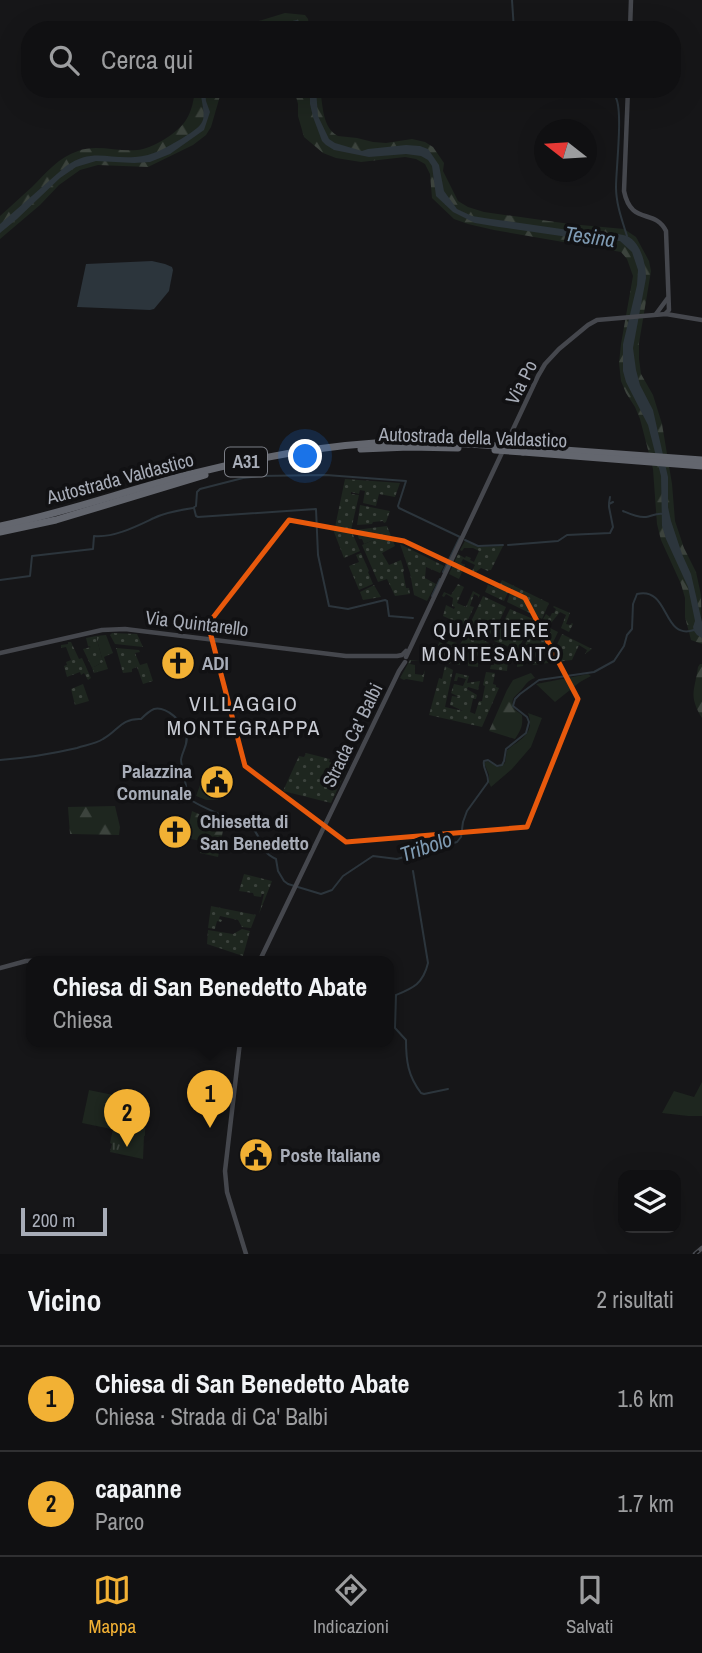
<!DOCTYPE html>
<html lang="it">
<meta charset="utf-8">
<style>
:root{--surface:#101012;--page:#19191b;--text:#f1f3f6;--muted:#9c9d9f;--line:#303032;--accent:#f2b134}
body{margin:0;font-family:"Archivo Narrow",sans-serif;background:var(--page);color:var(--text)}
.controls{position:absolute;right:21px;bottom:21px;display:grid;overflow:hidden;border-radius:14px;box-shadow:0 7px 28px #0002}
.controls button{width:63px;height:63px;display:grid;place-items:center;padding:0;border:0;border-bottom:2px solid var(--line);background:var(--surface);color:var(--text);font:35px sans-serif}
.compass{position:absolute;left:534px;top:119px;width:63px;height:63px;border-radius:50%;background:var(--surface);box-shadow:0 7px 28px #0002;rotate:287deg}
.scale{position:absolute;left:21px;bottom:18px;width:86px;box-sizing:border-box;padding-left:7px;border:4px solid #a8adb8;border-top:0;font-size:19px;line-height:24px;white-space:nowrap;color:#a8adb8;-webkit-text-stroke:5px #111113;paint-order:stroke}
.you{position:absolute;left:306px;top:457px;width:24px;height:24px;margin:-18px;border:5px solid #fff;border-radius:50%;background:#1a73e8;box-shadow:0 0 0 10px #1a73e833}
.badge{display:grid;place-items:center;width:46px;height:46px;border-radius:50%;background:var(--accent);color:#111;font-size:23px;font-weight:700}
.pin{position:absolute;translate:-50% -58px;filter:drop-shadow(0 2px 4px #0008)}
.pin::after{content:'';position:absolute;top:37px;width:24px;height:21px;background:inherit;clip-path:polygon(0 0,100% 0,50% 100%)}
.popup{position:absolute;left:26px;top:956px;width:368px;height:91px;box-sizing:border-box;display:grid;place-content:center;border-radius:14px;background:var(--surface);filter:drop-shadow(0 2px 5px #0005);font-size:23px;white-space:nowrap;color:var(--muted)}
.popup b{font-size:26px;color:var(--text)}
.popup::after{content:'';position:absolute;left:50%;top:100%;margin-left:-14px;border:14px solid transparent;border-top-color:var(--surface)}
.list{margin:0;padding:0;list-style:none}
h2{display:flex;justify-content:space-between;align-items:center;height:91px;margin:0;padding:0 28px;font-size:30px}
h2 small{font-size:23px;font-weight:400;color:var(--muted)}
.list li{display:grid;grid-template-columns:46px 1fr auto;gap:21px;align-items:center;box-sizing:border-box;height:105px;padding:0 28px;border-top:2px solid var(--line)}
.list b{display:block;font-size:26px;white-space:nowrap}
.list p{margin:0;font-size:23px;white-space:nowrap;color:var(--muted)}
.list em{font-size:23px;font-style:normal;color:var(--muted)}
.icon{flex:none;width:38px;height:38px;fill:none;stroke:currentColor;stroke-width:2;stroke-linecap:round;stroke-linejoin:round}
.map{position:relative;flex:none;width:702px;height:1254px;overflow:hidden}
.search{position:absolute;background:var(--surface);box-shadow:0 7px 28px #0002;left:21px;right:21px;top:21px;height:77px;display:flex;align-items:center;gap:18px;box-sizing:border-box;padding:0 24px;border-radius:28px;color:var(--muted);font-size:26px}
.sheet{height:301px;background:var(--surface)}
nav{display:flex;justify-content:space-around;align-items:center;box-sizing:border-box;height:98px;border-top:2px solid var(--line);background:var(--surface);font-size:19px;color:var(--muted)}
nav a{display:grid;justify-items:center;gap:4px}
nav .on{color:var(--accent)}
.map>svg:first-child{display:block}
</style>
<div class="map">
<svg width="702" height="1254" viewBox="0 0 702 1254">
<defs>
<pattern id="forest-firs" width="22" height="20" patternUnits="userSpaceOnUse" patternTransform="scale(1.75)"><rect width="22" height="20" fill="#1e261f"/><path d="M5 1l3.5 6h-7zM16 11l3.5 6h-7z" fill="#3c433d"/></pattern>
<pattern id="park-tufts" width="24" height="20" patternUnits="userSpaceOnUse" patternTransform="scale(1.75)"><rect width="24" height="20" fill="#1e261f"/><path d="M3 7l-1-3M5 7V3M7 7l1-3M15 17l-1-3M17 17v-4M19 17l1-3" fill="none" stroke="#3c433d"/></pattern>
<pattern id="garden-dots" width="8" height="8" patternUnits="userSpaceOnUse" patternTransform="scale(1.75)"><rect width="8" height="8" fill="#1e261f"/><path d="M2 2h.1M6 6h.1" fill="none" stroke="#3c433d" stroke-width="1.8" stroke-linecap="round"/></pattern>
</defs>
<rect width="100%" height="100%" fill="#161618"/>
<!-- grass -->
<g fill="#1e261f">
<path d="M 588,674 L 591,676 L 580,682 L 555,702 L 536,684 Z"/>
<path d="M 528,713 L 542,718 L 531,747 L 512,769 L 491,787 L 489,783 L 489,775 L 484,763 L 487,761 L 499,767 L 505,763 L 507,750 C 522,738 535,734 528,713 Z"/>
<path d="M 204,774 L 227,780 L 218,800 L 206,800 L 196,796 Z"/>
<path d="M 702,1082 L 702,1116 L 688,1116 L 662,1113 L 674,1091 L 694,1097 Z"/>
<path d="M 89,1090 L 133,1099 L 133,1102 L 146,1103 L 145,1136 L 82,1123 Z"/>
</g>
<!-- forest -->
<g fill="url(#forest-firs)">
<path d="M 285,13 L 305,15 L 308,19 L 310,30 L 230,30 L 238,25 L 259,21 Z"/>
<path d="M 195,89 L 222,89 L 211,127 L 206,135 L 193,145 L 148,167 L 98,165 L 80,170 L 59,185 L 40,205 L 0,239 L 0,216 C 11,206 21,197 32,187 C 46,173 59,157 78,151 C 96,144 118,152 137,150 C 152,149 178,133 186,120 C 192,111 194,99 195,89 Z"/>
<path d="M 294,89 L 320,89 C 323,105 322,128 338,136 L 357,138 L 373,142 L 386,143 L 412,139 L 425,142 L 433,147 L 444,163 L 443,171 L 458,201 L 468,207 L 484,212 L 570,224 L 624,229 L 636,237 L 649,261 L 651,271 L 639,343 L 639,359 L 641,374 L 653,395 L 662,424 L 672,484 L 675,521 L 684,548 L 696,572 L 701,595 L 702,644 L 691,640 L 685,617 L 685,598 L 681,584 L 661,540 L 657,524 L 653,469 L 640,419 L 635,407 L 626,393 L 621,381 L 619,363 L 621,344 L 633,276 L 627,259 L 621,252 L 494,230 L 468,224 L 454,219 L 432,198 L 430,174 L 425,164 L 416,159 L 405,157 L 361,162 L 336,158 L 323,153 L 316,147 L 304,137 L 298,116 L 298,104 Z"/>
<path d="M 700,664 L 702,664 L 702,718 C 688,695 695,690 698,667 Z"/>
<path d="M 531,673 L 535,678 C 527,681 527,683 522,689 C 515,698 510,696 514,709 L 522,715 C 523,726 521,730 515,739 L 489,731 L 507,690 L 513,680 Z"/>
<path d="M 115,806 L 120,827 L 119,835 L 70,834 L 68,807 Z"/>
<path d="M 192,811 L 224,825 L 218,857 L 200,853 L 201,841 L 186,838 Z"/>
</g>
<!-- park -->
<g fill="url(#park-tufts)">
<path d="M 371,528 L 376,539 L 364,544 L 362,539 L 359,539 L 356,530 Z"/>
<path d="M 106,635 L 113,653 L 104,657 L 108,669 L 94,673 L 92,668 L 103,662 L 96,636 Z"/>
<path d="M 113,1129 L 144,1135 L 143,1159 L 110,1152 L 112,1144 L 110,1143 Z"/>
</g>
<!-- garden -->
<g fill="url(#garden-dots)">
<path d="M 345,479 L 400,483 L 395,497 L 379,494 L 376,506 L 363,503 L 365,491 L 360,490 L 359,494 L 351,492 L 351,494 L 359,495 L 351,530 L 360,551 L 344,558 L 334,532 Z"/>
<path d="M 360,505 L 390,511 L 386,522 L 384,523 L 383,521 L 373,522 L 372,524 L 357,525 Z"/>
<path d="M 387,526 L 395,546 L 382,553 L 389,565 L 401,560 L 404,570 L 403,572 L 406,588 L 409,588 L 410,594 L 395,596 L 387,579 L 378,582 L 362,545 L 376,539 L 371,528 Z"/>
<path d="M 465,541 L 478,547 L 503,546 L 491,570 L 489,570 L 488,571 L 481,568 L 476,572 L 472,571 L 475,565 L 463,559 L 461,563 L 465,565 L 459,579 L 449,574 L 458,554 L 465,558 L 466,556 L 471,558 L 470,560 L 474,562 L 479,551 L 473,548 L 464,548 L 462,551 L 460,550 Z"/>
<path d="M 400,544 L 444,566 L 440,573 L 426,567 L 425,578 L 436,584 L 427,601 L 414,595 L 410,573 Z"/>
<path d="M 361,553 L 369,571 L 368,572 L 373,584 L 359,590 L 349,566 L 359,562 L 356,555 Z"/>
<path d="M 502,580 L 549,603 L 542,619 L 507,602 L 512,588 L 510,588 L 504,601 L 485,592 L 488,585 L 494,587 L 495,585 L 500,584 Z"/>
<path d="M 458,584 L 464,587 L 457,603 L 466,607 L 473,591 L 480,595 L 478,598 L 478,596 L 474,594 L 470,606 L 474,607 L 465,626 L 443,616 L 446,605 L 454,609 L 455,607 L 452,606 L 453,598 L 446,594 L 444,597 L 442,596 L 444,592 L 451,595 Z"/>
<path d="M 374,585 L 381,597 L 363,600 L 360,592 Z"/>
<path d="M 483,596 L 506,607 L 491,639 L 468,628 Z"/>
<path d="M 554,606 L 570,613 L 566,624 L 570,625 L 572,623 L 573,624 L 569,632 L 561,628 L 566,615 L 560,612 L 551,623 L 543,619 L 546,614 L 550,617 L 552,613 L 554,613 L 556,609 L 553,607 Z"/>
<path d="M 510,609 L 533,619 L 518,650 L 494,641 Z"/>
<path d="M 439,619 L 463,630 L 459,638 L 445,631 L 443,633 L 438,631 L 438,629 L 437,628 L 440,620 Z"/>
<path d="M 536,622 L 547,627 L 544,635 L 545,636 L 550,628 L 558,632 L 546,657 L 537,653 L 534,661 L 539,664 L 550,659 L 562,634 L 592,649 L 585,654 L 587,650 L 579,645 L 572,660 L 556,662 L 550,659 L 548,663 L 533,665 L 531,662 L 524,661 L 523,666 L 517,667 L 517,662 L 508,661 L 507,671 L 490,669 L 491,665 L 494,665 L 495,659 L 490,659 L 490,661 L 481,660 L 481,656 L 471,655 L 470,662 L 478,663 L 478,667 L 468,666 L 468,660 L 463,659 L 463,655 L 458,655 L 458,661 L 460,661 L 460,665 L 453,664 L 454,658 L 466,632 L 489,643 L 486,650 L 489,651 L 492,644 L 520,655 L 532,630 L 541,634 L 541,632 L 533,628 Z"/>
<path d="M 112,633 L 137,634 L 143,647 L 115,644 L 110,635 Z"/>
<path d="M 96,636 L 103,662 L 92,668 L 83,649 L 91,647 L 88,646 L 86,638 Z"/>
<path d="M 441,639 L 457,643 L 453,651 L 450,650 L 451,645 L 443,642 L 441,647 L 443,648 L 442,652 L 453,652 L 450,664 L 440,661 L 441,652 L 435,651 Z"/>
<path d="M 68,642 L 71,642 L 79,659 L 82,658 L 91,678 L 88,680 L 84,673 L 81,675 L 80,672 L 67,677 L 64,666 L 67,665 L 66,662 L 71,660 L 66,647 L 61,648 L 61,645 L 68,644 Z"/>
<path d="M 116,648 L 139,650 L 140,652 L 135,653 L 140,665 L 147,663 L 153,681 L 143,684 L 137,667 L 132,669 L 132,672 L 123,673 Z"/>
<path d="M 410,660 L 420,661 L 411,661 L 410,664 L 415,665 L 415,674 L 423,675 L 425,670 L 423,682 L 406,679 L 404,680 L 400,678 Z"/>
<path d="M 445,666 L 453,670 L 445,707 L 463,711 L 450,705 L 452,696 L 459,697 L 451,693 L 454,684 L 463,686 L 466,679 L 458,677 L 457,681 L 454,681 L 456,673 L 469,676 L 467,683 L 480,681 L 478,690 L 468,687 L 467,689 L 477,695 L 476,699 L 473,699 L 470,712 L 475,714 L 479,701 L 482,701 L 485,686 L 483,685 L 486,672 L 495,673 L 493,684 L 496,685 L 496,687 L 499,688 L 482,727 L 429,715 L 439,678 L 442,679 Z"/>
<path d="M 83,684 L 89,701 L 75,705 L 71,689 Z"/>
<path d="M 306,753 L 330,759 L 329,762 L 343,765 L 346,763 L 349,764 L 331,803 L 283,791 L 299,756 L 304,757 Z"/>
<path d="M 244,874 L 272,881 L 259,914 L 264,894 L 262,894 L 261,897 L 254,896 L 253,893 L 239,891 Z"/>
<path d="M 211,906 L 256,915 L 251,928 L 242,927 L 238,920 L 220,916 L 219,919 L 222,920 L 221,922 L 217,921 L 215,929 L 208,928 Z"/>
<path d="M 242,929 L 250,931 L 243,956 L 207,944 L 208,930 L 233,934 Z"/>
</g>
<!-- water -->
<g fill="#2c353c">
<path d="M 297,20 L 303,23 L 304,30 L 286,28 L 279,30 L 250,30 Z"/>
<path d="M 200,89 L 205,89 L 206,101 L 210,112 L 204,130 L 170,154 L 150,162 L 134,163 L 96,161 L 76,167 L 60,178 L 17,219 L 0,233 L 0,224 L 66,166 C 92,148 107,159 135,157 C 153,156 167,147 181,139 C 211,121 204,120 200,89 Z"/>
<path d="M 310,89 L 316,89 L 318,116 L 329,139 L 335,143 L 362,151 L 368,149 L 406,145 L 420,146 L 428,149 L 439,165 L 444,191 L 457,209 L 472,216 C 509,222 547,226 584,233 C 597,236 614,231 627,236 C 641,242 646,265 646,278 L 633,348 L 636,370 L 640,385 L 653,410 L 668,477 L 668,507 L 671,521 L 682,554 L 691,574 L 702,622 L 702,638 L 697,635 L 694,631 L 693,627 L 695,621 L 688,587 L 666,539 L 662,526 L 661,476 L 648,425 L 626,382 L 623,371 L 623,344 L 637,285 L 638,270 L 632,252 L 620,241 L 575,238 L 499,227 L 475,223 L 453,212 L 436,196 L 432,166 L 428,160 L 421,156 L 406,154 L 369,157 L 334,150 L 326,145 L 322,141 L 313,117 L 310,104 Z"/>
<path d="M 152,261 L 165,264 L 172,267 L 173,270 L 169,291 L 154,309 L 150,310 L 77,307 L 86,264 Z"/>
</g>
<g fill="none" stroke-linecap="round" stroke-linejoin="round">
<!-- stream -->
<g stroke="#2c353c" stroke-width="2">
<path d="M 512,0 L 514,30"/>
<path d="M 603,89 C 607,91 614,93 616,98 C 623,112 616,169 616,187 C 616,204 622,220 627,236"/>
<path d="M 609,503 L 610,497"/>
<path d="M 194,508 L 196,516 L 198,517 L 316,509 L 318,555 L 329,606 L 348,609 L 385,600 L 387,601 L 389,616 L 413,618"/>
<path d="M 623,511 C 630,514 638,518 646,517 C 652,516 656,513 663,514"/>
<path d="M 465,540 L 478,546 L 503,545"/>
<path d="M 508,545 L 558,541 L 567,535 L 610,533 L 613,527 L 609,507 L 609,504 L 613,502"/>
<path d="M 0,580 L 30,576 L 32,556 L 93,549 L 94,536 C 114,538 137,526 154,518 C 166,512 180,510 193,508 L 196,506 L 197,492 L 200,489 L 243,478 L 259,476 L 326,475 L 406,481 L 398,506 L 399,508 L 460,537 L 443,572"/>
<path d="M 432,596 L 440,579"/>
<path d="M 0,760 C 26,758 51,754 77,748 C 86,745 95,744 103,739 C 118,731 121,718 141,719 C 144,716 149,711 154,709 C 166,706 184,722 186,734 C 189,744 182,751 181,760 C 181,764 188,795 189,798 C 193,805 242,823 253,829 C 264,840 257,850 276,859 L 278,871 L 284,881 L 288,884 L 321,894 L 332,890 L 343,876 L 373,856 L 397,859 L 457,842 L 461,837 L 463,822 L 467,811 L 488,782 C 489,774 482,768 484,761 L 488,760 L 497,766 L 502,765 L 504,761 L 506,749 L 526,733 L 529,722 L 527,717 L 513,706 L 515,699 L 520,694 L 539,680 L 594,672 L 614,661 L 624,646 L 627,635 L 632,629 L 633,604 L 637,594 C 670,586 662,641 694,630"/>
<path d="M 413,871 L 428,963 C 423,984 413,988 396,995 L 395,1028 L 406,1040 C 406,1061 408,1076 421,1093 L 424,1094 L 448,1089"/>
</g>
<!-- secondary -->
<g stroke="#45474d" stroke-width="4.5">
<path d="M 630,30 L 631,0"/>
<path d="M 628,89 L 624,191 C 631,226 655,208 666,231 L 669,310 L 666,313"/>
<path d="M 656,314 L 667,299"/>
<path d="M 0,653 L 102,630 L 125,629 L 346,656 L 397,656 L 402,655 L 406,651"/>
<path d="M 406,657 L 538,376 L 545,364 L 559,349 L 588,325 L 597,320 L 666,314 L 702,320"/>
<path d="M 259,962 L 399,671 L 405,662"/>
<path d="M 0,968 L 26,961 L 76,959 L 93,962"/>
<path d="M 240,1042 L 225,1171 L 227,1192 L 246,1254"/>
</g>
<!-- highway -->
<g stroke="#63666e" stroke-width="7">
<path d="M 509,446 L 702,460"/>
<path d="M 361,449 L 409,447 L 458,448"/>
<path d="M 523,452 L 702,466"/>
<path d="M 0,526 C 65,513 127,490 191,474 C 251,459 313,447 375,443 C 416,441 457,443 498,446"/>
<path d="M 0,532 L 56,520 L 205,475"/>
</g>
<!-- rail casing -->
<g stroke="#4a4c52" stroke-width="4.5">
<path id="rail" d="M 695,1254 L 702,1248"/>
</g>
<!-- rail -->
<use href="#rail" stroke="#111113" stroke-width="2" stroke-dasharray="5" stroke-linecap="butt"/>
<!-- highway-bridge -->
<path stroke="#63666e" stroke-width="7" d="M 495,450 L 523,452"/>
</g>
<!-- marked area -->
<path fill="none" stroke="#e8590c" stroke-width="5" stroke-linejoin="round" d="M 289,520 L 404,541 L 525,598 L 578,699 L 527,827 L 346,842 L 245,766 L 208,624 Z"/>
<!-- icons -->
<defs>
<g id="church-disc" transform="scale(1.75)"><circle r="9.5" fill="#f2b134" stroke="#111113"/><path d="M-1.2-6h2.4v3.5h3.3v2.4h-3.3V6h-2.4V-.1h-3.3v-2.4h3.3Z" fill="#111"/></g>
<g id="civic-disc" transform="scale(1.75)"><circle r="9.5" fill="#f2b134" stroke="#111113"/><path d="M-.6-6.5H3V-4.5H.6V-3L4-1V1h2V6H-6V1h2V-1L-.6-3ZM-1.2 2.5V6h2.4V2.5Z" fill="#111"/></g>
</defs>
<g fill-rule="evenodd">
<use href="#church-disc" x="178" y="663"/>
<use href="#civic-disc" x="217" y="782"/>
<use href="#church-disc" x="175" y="832"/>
<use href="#civic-disc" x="256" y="1155"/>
</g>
<g text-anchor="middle" stroke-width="7" stroke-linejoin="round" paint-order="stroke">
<!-- shield labels -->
<rect fill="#111113" stroke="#7b7e86" stroke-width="2" x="225" y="447.5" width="42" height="29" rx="5"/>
<g font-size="18" font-weight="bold" fill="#a8adb8">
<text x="246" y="468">A31</text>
</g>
<!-- street labels -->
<g font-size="19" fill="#a8adb8" stroke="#111113">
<text transform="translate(521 382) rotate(-63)" y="7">Via Po</text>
<text transform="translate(473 437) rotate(2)" y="7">Autostrada della Valdastico</text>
<text transform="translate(120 478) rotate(-15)" y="7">Autostrada Valdastico</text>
<text transform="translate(197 623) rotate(7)" y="7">Via Quintarello</text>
<text transform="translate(352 735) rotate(-64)" y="7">Strada Ca' Balbi</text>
</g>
<!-- poi labels -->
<g font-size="19" font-weight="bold" fill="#a8adb8" stroke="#111113" text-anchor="start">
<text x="202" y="670">ADI</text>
<text x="192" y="778" text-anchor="end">Palazzina<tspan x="192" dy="22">Comunale</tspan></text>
<text x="200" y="828">Chiesetta di<tspan x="200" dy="22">San Benedetto</tspan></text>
<text x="280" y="1162">Poste Italiane</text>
</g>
<!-- water labels -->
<g font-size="21" font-style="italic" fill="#7f9bb3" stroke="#111113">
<text transform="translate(590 237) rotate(8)" y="7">Tesina</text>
<text transform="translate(426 847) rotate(-19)" y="7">Tribolo</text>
</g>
<!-- neighbourhood labels -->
<g font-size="21" letter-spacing="2" fill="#c9ccd4" stroke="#111113">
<text x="492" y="637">QUARTIERE<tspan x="492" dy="24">MONTESANTO</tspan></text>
<text x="244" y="711">VILLAGGIO<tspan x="244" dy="24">MONTEGRAPPA</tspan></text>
</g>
</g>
</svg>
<div class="controls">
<button><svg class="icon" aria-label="layers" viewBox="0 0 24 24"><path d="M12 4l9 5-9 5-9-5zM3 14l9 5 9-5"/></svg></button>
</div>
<svg class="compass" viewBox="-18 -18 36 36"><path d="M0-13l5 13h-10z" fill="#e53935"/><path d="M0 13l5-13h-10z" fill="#9c9d9f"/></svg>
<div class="scale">200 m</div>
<div class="you"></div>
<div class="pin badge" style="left:210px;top:1128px">1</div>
<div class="popup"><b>Chiesa di San Benedetto Abate</b>Chiesa</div>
<div class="pin badge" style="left:127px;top:1147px">2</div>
<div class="search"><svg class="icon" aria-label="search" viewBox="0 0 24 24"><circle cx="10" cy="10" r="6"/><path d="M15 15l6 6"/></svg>Cerca qui</div>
</div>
<section class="sheet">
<h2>Vicino<small>2 risultati</small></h2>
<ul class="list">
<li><span class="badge">1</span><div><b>Chiesa di San Benedetto Abate</b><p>Chiesa · Strada di Ca' Balbi</p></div><em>1.6 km</em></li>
<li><span class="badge">2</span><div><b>capanne</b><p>Parco</p></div><em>1.7 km</em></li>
</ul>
</section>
<nav>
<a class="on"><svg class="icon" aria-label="map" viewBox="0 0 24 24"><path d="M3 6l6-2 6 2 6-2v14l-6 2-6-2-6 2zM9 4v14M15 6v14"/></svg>Mappa</a>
<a><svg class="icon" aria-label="directions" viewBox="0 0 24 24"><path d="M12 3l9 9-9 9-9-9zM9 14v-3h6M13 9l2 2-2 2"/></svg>Indicazioni</a>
<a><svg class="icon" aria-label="saved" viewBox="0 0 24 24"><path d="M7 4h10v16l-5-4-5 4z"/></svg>Salvati</a>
</nav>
